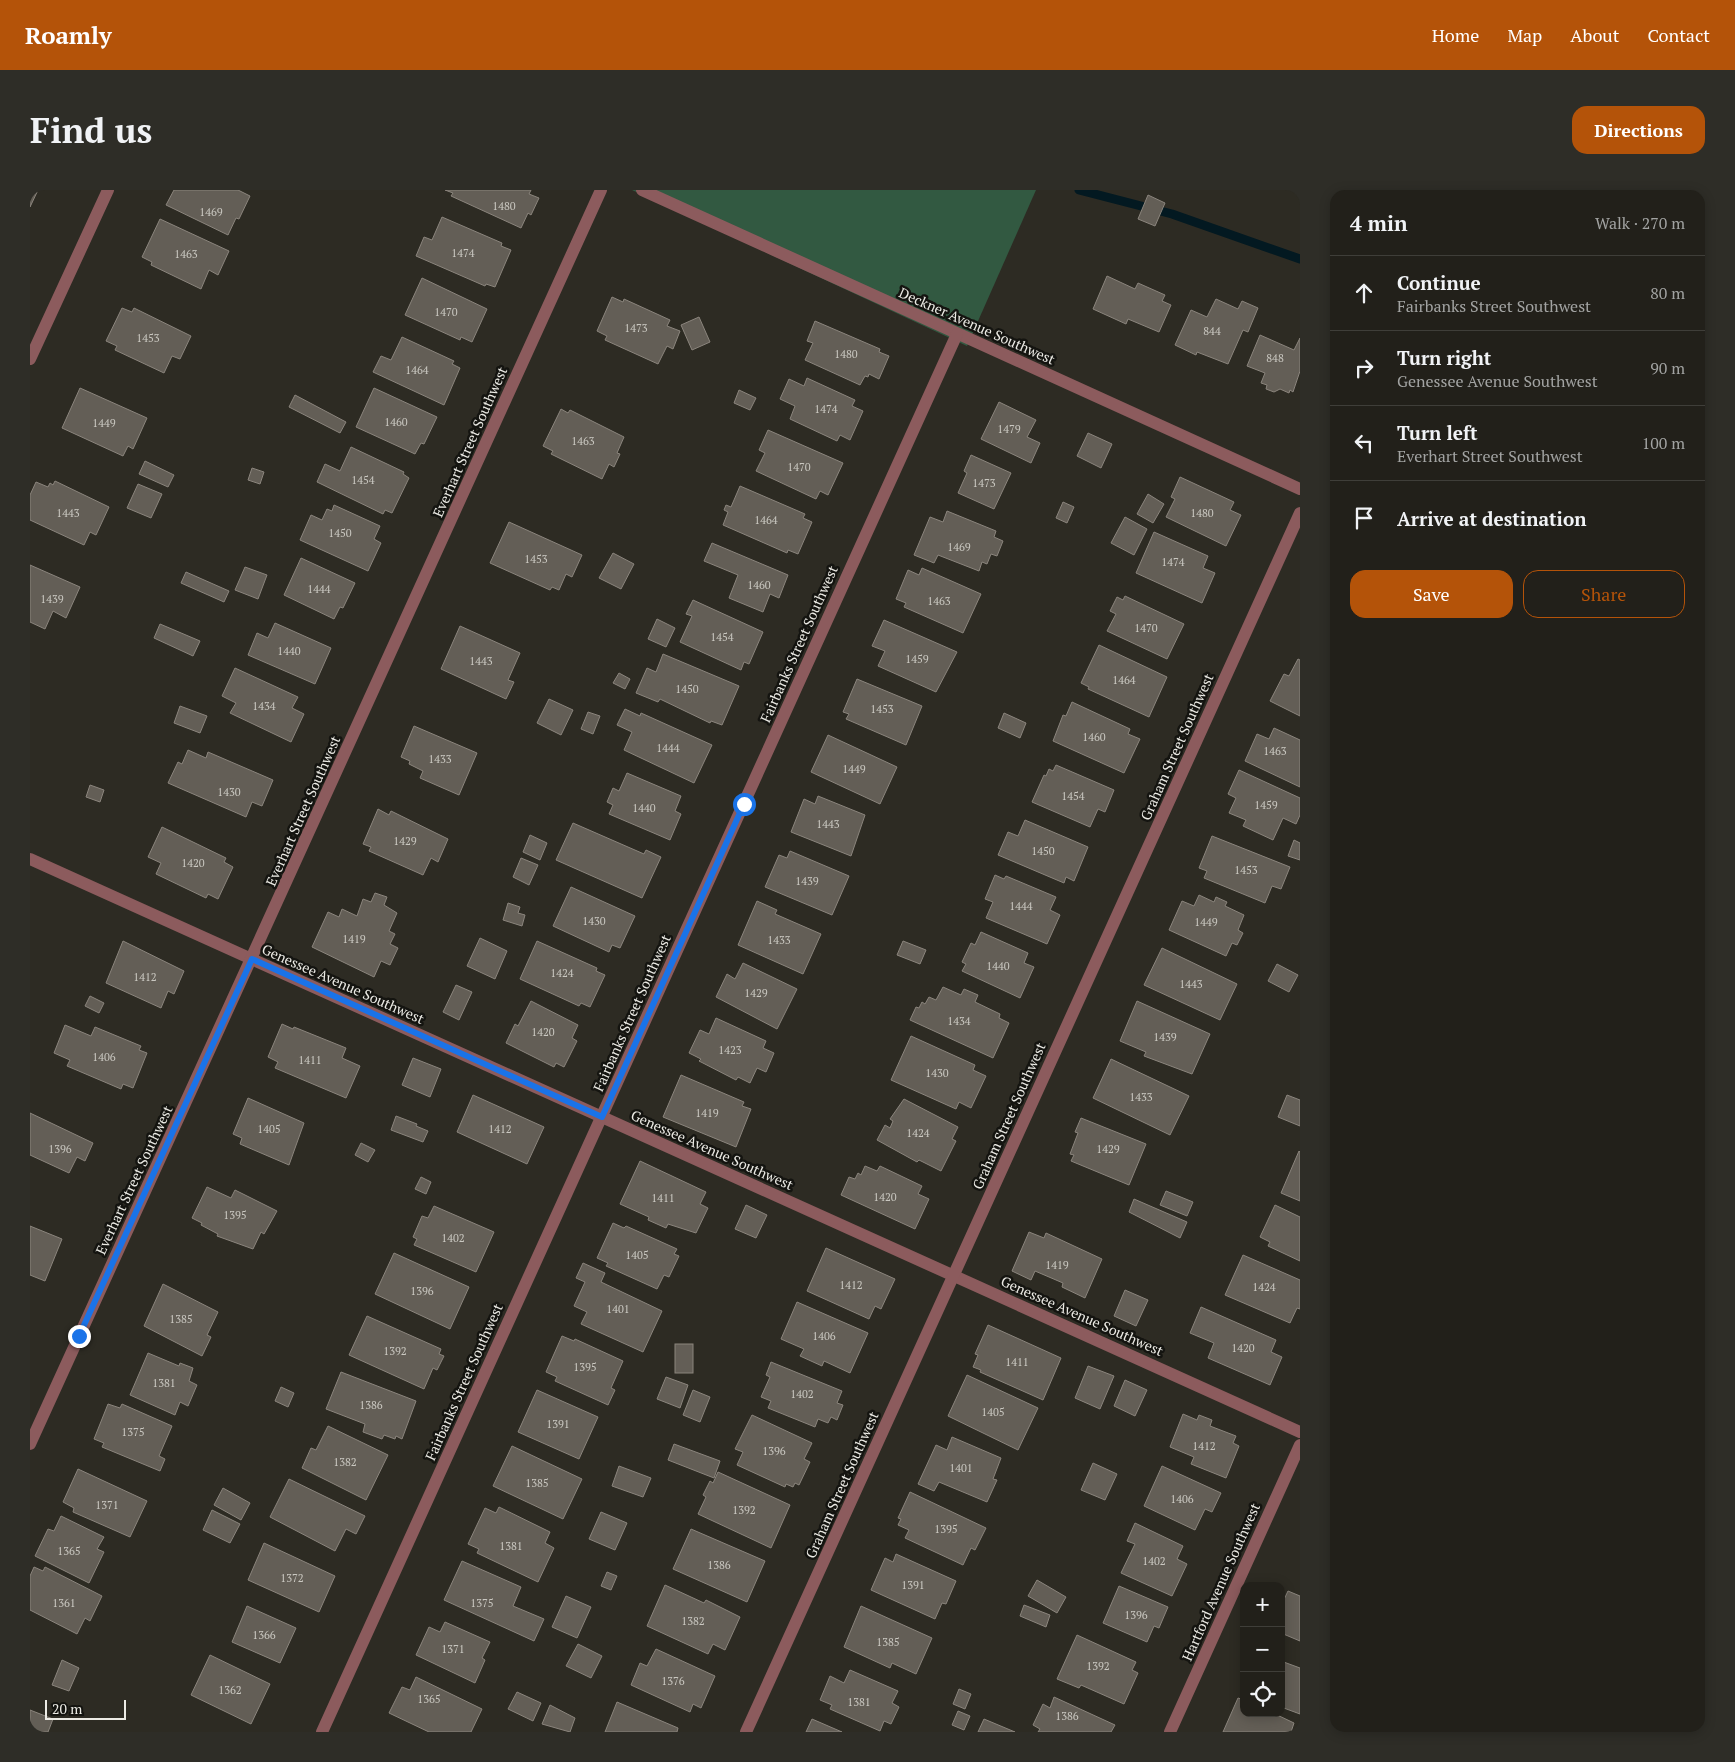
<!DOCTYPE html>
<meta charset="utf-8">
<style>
:root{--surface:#22201a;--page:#2e2d27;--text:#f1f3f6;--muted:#a2a3a2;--line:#3f3e39;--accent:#b45309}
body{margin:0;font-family:"PT Serif",serif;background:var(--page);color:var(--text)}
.controls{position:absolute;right:15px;bottom:15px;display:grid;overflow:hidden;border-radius:10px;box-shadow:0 2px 12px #0003}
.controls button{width:45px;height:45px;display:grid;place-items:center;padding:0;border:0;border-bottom:1px solid var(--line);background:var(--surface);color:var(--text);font:25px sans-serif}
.scale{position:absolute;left:15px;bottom:12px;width:81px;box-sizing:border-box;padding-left:5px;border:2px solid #ecebe5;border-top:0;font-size:14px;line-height:18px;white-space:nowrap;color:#ecebe5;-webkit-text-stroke:4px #141410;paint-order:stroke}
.stop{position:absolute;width:15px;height:15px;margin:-11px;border:4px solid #1a73e8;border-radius:50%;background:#fff}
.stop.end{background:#1a73e8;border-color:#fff;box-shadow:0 1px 5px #0008}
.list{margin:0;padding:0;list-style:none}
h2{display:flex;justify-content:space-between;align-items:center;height:65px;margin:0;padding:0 20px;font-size:21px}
h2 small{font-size:16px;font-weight:400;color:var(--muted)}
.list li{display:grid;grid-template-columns:32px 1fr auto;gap:15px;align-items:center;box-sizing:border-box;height:75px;padding:0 20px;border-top:1px solid var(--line)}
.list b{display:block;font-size:19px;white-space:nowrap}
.list p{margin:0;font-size:16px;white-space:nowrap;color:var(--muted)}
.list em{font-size:16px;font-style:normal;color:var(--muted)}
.actions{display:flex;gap:10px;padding:15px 20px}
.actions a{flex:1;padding:11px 0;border:1px solid var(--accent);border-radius:15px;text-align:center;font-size:18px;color:var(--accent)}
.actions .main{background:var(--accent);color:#fff}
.icon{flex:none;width:28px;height:28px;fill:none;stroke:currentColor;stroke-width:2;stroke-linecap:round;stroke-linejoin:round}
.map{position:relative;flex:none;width:1270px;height:1542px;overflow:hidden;border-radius:15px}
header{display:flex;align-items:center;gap:30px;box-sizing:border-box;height:70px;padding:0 25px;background:var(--accent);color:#fff}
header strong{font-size:24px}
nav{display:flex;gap:28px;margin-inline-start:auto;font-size:18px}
.intro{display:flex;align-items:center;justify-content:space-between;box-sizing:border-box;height:120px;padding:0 30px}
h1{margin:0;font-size:35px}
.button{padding:12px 22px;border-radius:15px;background:var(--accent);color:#fff;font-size:18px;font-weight:700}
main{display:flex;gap:30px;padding:0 30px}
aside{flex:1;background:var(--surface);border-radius:15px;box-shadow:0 2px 12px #0003}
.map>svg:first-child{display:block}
</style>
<header>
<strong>Roamly</strong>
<nav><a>Home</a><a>Map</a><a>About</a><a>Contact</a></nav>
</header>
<div class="intro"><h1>Find us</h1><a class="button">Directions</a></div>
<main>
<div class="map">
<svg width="1270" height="1542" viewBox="0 0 1270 1542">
<rect width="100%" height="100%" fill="#2d2b23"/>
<!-- green -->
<path fill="#325941" d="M 602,0 L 1006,0 L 937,156 Z"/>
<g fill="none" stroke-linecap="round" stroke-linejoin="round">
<!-- stream -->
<path stroke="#031921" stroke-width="9" d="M 1049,0 L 1142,24 L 1270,69"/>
</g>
<!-- building -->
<g fill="#635e56" stroke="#8b857d">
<path d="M 0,0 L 8,0 L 0,17 Z"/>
<path d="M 144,0 L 208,0 L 220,6 L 209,29 L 206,28 L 198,45 L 136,15 Z"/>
<path d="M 415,0 L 501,0 L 499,4 L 509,8 L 501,25 L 498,23 L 491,38 L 421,6 L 423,3 Z"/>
<path d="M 1118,5 L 1135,13 L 1125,36 L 1108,29 Z"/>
<path d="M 412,27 L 472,53 L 471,56 L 481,60 L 465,97 L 456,94 L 455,96 L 386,66 L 394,47 L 402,50 Z"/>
<path d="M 130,29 L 199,61 L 188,85 L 179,80 L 171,99 L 121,75 L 122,72 L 112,67 Z"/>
<path d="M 1077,86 L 1105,99 L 1108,93 L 1135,105 L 1132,111 L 1141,115 L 1129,142 L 1098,129 L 1096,134 L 1063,119 Z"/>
<path d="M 392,88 L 457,119 L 442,152 L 431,147 L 430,150 L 375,125 Z"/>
<path d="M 582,107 L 593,112 L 594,109 L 640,130 L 637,136 L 650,141 L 643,159 L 637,156 L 628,174 L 575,150 L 577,146 L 567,141 Z"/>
<path d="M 1186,109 L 1208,119 L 1212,111 L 1228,118 L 1218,142 L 1213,140 L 1198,174 L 1167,162 L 1166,165 L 1145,155 L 1161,120 L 1177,127 Z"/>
<path d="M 92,118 L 102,122 L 104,118 L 161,146 L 150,169 L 142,166 L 134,183 L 85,160 L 87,156 L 76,151 Z"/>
<path d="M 669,127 L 680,152 L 662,160 L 651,135 Z"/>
<path d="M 785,131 L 850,159 L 849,162 L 859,166 L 849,189 L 839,184 L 838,187 L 835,186 L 830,195 L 775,170 L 783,153 L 777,151 Z"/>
<path d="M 1230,145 L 1264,160 L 1270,148 L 1270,181 L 1263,202 L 1260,200 L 1259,203 L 1250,199 L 1244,202 L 1236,199 L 1237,195 L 1231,193 L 1235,183 L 1217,176 Z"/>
<path d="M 372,147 L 424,171 L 422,174 L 430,178 L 414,215 L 343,182 L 351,166 L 361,170 Z"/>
<path d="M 777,188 L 825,210 L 822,216 L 833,221 L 820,250 L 810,245 L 807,251 L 760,229 L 765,216 L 750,209 L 759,189 L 774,196 Z"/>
<path d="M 50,198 L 117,228 L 103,259 L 98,256 L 93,266 L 32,238 Z"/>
<path d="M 344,198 L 407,227 L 394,254 L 391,253 L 385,264 L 326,237 Z"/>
<path d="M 709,200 L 726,208 L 720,220 L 704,213 Z"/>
<path d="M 265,205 L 316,232 L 310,243 L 259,217 Z"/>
<path d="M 969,212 L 1006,230 L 997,247 L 1010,253 L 1001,273 L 951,249 Z"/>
<path d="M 531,219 L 538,223 L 540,220 L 594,247 L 587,263 L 590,264 L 584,277 L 579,274 L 572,289 L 521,264 L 523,261 L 513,256 Z"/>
<path d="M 738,240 L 813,273 L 798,305 L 790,301 L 786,309 L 726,281 L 735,263 L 729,260 Z"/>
<path d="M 1058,243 L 1082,254 L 1071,278 L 1047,266 Z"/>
<path d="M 321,257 L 374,282 L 373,284 L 379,288 L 362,323 L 355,320 L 353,324 L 287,292 L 295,274 L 310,281 Z"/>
<path d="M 941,265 L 981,283 L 964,319 L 928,303 L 937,283 L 934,281 Z"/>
<path d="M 115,271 L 144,285 L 138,297 L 109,284 Z"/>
<path d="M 222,278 L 234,282 L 230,294 L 218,290 Z"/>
<path d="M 1150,287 L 1204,312 L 1200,320 L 1211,325 L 1196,356 L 1136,327 L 1145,309 L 1141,307 Z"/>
<path d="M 25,291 L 79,317 L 66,345 L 60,342 L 54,355 L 0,330 L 0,305 L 6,292 L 18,297 L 20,293 L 23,295 Z"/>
<path d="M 108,294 L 132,304 L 121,328 L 97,318 Z"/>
<path d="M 710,296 L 775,324 L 773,328 L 782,332 L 768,364 L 758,360 L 757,363 L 693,335 L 698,322 L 694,320 L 696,315 L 701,317 Z"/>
<path d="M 1118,304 L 1134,314 L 1123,333 L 1107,324 Z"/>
<path d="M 1033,312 L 1044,317 L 1037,333 L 1026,328 Z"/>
<path d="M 304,315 L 350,336 L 344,349 L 351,353 L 338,381 L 270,350 L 281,325 L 292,330 L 297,319 L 302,321 Z"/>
<path d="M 917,321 L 966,341 L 964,347 L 973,351 L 967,366 L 961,364 L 957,374 L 952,372 L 949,381 L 908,365 L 904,373 L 884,365 L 900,327 L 913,332 Z"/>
<path d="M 1095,327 L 1117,339 L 1104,365 L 1081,353 Z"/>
<path d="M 479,332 L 552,365 L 542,387 L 536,384 L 529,400 L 522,397 L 520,400 L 460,373 Z"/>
<path d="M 1124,342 L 1178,366 L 1173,378 L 1185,383 L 1172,413 L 1106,383 Z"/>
<path d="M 682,353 L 758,385 L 749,408 L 740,404 L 733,422 L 699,408 L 708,385 L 674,371 Z"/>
<path d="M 583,363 L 604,374 L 591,399 L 569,388 Z"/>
<path d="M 271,368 L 325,393 L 313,418 L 310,417 L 304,429 L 254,405 Z"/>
<path d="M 0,375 L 50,397 L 36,428 L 23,421 L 15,439 L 0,432 Z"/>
<path d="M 215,377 L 237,385 L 228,409 L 205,400 Z"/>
<path d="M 892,378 L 951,404 L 933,443 L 874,417 L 876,413 L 866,409 L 878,380 L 889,385 Z"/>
<path d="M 156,382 L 199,401 L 194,412 L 151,393 Z"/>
<path d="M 1095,406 L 1154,434 L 1137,469 L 1077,441 L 1086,424 L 1080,421 L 1087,407 L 1093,410 Z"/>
<path d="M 663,410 L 733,442 L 719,474 L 714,472 L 711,480 L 650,452 L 662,426 L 656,424 Z"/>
<path d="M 627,429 L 645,438 L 636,457 L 618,449 Z"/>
<path d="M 854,430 L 927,462 L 906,502 L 848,476 L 855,461 L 842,456 Z"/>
<path d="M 245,433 L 301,458 L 285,494 L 218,465 L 227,443 L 238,448 Z"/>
<path d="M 130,434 L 170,451 L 163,466 L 124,448 Z"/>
<path d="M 430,436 L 490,463 L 478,490 L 484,492 L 476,509 L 411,479 Z"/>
<path d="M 1069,455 L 1137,487 L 1119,527 L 1058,499 L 1059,497 L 1051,493 Z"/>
<path d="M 633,464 L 709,496 L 692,535 L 681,531 L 680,533 L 630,509 L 628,512 L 606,503 L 617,478 L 626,482 Z"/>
<path d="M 1268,469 L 1270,470 L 1270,526 L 1240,511 L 1254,484 L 1259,486 Z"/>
<path d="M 205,478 L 268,507 L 262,518 L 274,524 L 261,552 L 200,523 L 206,513 L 192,506 Z"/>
<path d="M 589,483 L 600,489 L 595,499 L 583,493 Z"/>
<path d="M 827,489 L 892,516 L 876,555 L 816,529 L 819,524 L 813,522 Z"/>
<path d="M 519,509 L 543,520 L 531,545 L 507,533 Z"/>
<path d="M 1042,512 L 1100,539 L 1098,544 L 1110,549 L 1094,583 L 1023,551 L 1033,525 L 1036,526 Z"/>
<path d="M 150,516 L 177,526 L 170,543 L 144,533 Z"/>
<path d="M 595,519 L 610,526 L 611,523 L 682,555 L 664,593 L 594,560 L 602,542 L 587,535 Z"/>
<path d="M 558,522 L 570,526 L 563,544 L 551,539 Z"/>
<path d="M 974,523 L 996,533 L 990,548 L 968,538 Z"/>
<path d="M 384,536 L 447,563 L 429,605 L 390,588 L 393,581 L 379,574 L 380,571 L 371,567 Z"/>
<path d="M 1244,538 L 1270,550 L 1270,597 L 1215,571 L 1227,544 L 1239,549 Z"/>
<path d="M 798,545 L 867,577 L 850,614 L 781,582 Z"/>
<path d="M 158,560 L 176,568 L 178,562 L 243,590 L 232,616 L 222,612 L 216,627 L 138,593 L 148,572 L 152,574 Z"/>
<path d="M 1026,575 L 1084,600 L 1075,622 L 1068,619 L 1060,637 L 1002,612 L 1014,585 L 1016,586 L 1019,579 L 1023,581 Z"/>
<path d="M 1209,580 L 1270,608 L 1270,625 L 1266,634 L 1253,628 L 1243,650 L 1213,636 L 1216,630 L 1199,623 L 1206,608 L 1198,604 Z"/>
<path d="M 597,583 L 651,606 L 645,621 L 651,624 L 640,650 L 579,624 L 583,615 L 577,612 L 583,598 L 589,601 Z"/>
<path d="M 60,595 L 74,600 L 70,612 L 56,607 Z"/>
<path d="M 788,606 L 835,625 L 821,666 L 761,642 L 774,609 L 785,614 Z"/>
<path d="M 348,619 L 359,625 L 361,621 L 418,649 L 408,672 L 401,668 L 393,685 L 339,661 L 341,657 L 333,654 Z"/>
<path d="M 995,630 L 1058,657 L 1044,691 L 1036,687 L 1034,693 L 968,665 L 978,642 L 988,646 Z"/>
<path d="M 543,633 L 614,664 L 616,660 L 631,667 L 612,708 L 526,670 Z"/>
<path d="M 132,637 L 196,668 L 194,672 L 203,677 L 188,709 L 178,704 L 176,708 L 126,684 L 131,673 L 118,667 Z"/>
<path d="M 500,645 L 517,653 L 510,670 L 493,662 Z"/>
<path d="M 1182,646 L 1260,677 L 1251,699 L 1242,696 L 1235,713 L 1174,688 L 1177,681 L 1169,678 Z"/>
<path d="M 1264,650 L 1270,653 L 1270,670 L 1258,666 Z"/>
<path d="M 760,661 L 819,686 L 802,725 L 735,697 L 749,665 L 757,668 Z"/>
<path d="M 491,668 L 508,675 L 499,695 L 483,687 Z"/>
<path d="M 965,685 L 974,689 L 976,686 L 1026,707 L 1020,720 L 1030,725 L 1017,754 L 956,728 L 963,712 L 955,709 Z"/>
<path d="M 541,697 L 605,726 L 590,758 L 582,755 L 579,762 L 523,736 Z"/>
<path d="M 345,703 L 357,707 L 354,715 L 367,723 L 359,741 L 365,744 L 360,754 L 368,758 L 360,775 L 351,771 L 344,787 L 282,757 L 298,722 L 309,727 L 312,719 L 327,726 L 333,709 L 341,712 Z"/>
<path d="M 1169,705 L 1184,712 L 1186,707 L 1197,712 L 1195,716 L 1214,725 L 1208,740 L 1213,743 L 1207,755 L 1202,753 L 1196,766 L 1139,740 L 1152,711 L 1164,716 Z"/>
<path d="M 727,711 L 747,720 L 745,724 L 791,744 L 773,784 L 708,755 Z"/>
<path d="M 478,713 L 490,717 L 488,723 L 495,725 L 492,736 L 473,730 Z"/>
<path d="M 951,742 L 998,763 L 994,773 L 1004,777 L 990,808 L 932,781 L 936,774 L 932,772 L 941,753 L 945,755 Z"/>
<path d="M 450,748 L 477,761 L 465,789 L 437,776 Z"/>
<path d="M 93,751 L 154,781 L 144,804 L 138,801 L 131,818 L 76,793 Z"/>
<path d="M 507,751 L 567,778 L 566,781 L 575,785 L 560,817 L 551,813 L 549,816 L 490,789 Z"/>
<path d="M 873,751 L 896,760 L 890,774 L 867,765 Z"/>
<path d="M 1132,758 L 1207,794 L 1190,830 L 1114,795 Z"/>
<path d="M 713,773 L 767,799 L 747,839 L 686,807 L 697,784 L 705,789 Z"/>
<path d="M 1247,774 L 1268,785 L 1259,802 L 1238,791 Z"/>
<path d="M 426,795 L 442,802 L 429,830 L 413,822 Z"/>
<path d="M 913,797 L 931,805 L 934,799 L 948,805 L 945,812 L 970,824 L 969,828 L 979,833 L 963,868 L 880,830 L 886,817 L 889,818 L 892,812 L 895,814 L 899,807 L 906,810 Z"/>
<path d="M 60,806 L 74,813 L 69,823 L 55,816 Z"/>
<path d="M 501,811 L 548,835 L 542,848 L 547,851 L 534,877 L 526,873 L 524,877 L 476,853 L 485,834 L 488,836 Z"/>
<path d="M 1107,811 L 1180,844 L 1162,884 L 1114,866 L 1116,862 L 1090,851 Z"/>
<path d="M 686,828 L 736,851 L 733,858 L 744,863 L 736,882 L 727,878 L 720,893 L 708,887 L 706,890 L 669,871 L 671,869 L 659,863 L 670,840 L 679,844 Z"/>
<path d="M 252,834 L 263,839 L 264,837 L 316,858 L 312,868 L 330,876 L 316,908 L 245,878 L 248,872 L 238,867 Z"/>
<path d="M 35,835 L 61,846 L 65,837 L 111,856 L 109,860 L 117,863 L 103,898 L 93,894 L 91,899 L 37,876 L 40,870 L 24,863 Z"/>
<path d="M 881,846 L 945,875 L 943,880 L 956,886 L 941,918 L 929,912 L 926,919 L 861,890 Z"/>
<path d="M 383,868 L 411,879 L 400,907 L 372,895 Z"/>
<path d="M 1081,869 L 1159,906 L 1140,945 L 1063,908 Z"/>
<path d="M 651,885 L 714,912 L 712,916 L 721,919 L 706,957 L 633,927 Z"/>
<path d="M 443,905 L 514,937 L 497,974 L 427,942 Z"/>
<path d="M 1257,905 L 1270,910 L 1270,936 L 1248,927 Z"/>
<path d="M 218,908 L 274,933 L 259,975 L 210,954 L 212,948 L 203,944 Z"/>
<path d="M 874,909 L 928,937 L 922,949 L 926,951 L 911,981 L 889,970 L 887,972 L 847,950 L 855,935 L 860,938 L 863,931 L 860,929 Z"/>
<path d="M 0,923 L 63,953 L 55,971 L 47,967 L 39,983 L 0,965 Z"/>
<path d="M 366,926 L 387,934 L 386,936 L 398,941 L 393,952 L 361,940 Z"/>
<path d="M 1051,928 L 1116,954 L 1099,995 L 1041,971 L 1044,965 L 1040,964 L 1048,943 L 1045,942 Z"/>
<path d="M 331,953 L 345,960 L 338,972 L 325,965 Z"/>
<path d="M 1269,961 L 1270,962 L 1270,1011 L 1251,1003 Z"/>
<path d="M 610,971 L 676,1002 L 670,1014 L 678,1018 L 666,1043 L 638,1034 L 636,1038 L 618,1030 L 619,1027 L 590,1014 Z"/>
<path d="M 835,976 L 847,981 L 850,976 L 892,996 L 888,1004 L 899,1009 L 885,1039 L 811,1005 L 819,987 L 825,989 L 828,983 L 831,985 Z"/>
<path d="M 391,987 L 401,992 L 396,1004 L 385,999 Z"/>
<path d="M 177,997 L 201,1008 L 205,1000 L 247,1021 L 234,1044 L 231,1042 L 223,1059 L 187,1046 L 188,1044 L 171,1035 L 172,1033 L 162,1028 Z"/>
<path d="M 1136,1001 L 1163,1012 L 1157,1026 L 1130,1015 Z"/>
<path d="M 1104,1009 L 1157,1032 L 1150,1048 L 1099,1022 Z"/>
<path d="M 716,1015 L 737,1025 L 726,1048 L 705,1039 Z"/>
<path d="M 1245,1015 L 1270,1027 L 1270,1071 L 1238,1056 L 1240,1052 L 1230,1047 Z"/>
<path d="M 404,1016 L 464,1042 L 446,1082 L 384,1055 L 387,1049 L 383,1047 L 392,1026 L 398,1028 Z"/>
<path d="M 583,1033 L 594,1038 L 596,1036 L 647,1059 L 644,1064 L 649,1066 L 639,1087 L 634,1085 L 627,1099 L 576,1076 L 578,1073 L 567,1068 Z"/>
<path d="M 0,1036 L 32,1049 L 15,1091 L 0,1085 Z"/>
<path d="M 999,1042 L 1014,1048 L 1016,1043 L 1072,1069 L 1055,1108 L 1032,1097 L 1033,1093 L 1005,1081 L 1001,1090 L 982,1081 Z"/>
<path d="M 796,1058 L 865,1089 L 851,1119 L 845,1116 L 839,1129 L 777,1101 Z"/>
<path d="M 364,1063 L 439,1097 L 420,1139 L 345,1104 Z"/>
<path d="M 1213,1065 L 1270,1090 L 1270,1119 L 1267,1118 L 1260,1133 L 1195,1105 Z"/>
<path d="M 553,1073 L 575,1083 L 571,1092 L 632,1121 L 613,1162 L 551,1134 L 557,1122 L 544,1116 L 555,1092 L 546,1088 Z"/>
<path d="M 133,1094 L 188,1122 L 177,1145 L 181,1147 L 172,1166 L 114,1136 Z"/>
<path d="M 1095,1100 L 1118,1110 L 1106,1136 L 1084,1126 Z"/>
<path d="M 767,1112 L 838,1143 L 820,1183 L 794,1171 L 792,1176 L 770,1166 L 774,1159 L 751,1149 Z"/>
<path d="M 1171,1117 L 1246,1150 L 1241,1162 L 1252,1167 L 1240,1195 L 1178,1168 L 1184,1153 L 1160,1143 Z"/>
<path d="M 337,1126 L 411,1159 L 409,1164 L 414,1166 L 407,1180 L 403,1178 L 394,1199 L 319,1165 Z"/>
<path d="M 958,1135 L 1031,1168 L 1013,1210 L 950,1182 L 951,1180 L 943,1177 L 948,1165 L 945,1164 Z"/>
<path d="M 532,1146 L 544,1151 L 545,1149 L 593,1171 L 581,1198 L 585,1200 L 578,1215 L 525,1191 L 527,1187 L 516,1182 Z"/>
<rect x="645" y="1154" width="18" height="29"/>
<path d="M 118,1163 L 149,1176 L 150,1173 L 163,1178 L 159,1191 L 167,1195 L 158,1216 L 150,1212 L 145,1225 L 100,1205 Z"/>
<path d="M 741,1172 L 812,1201 L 807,1213 L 813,1215 L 807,1230 L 801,1227 L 798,1233 L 788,1229 L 785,1237 L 738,1218 L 741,1211 L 731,1207 L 740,1187 L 736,1185 Z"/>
<path d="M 1058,1176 L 1084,1186 L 1070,1219 L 1045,1208 Z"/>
<path d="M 311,1182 L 386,1211 L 372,1249 L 366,1246 L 365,1249 L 354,1245 L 352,1249 L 333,1242 L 335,1234 L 296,1219 Z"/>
<path d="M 937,1185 L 1008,1218 L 988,1260 L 918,1226 Z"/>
<path d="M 636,1187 L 658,1195 L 650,1218 L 627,1209 Z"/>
<path d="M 1095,1190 L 1117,1200 L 1105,1226 L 1084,1216 Z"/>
<path d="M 251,1197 L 264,1203 L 258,1217 L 245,1211 Z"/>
<path d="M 507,1200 L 568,1227 L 549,1269 L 488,1242 Z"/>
<path d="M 663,1200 L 680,1207 L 670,1232 L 653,1225 Z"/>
<path d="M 78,1214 L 90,1218 L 92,1214 L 142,1236 L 129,1266 L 135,1269 L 130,1281 L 72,1257 L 74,1253 L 64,1249 Z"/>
<path d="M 1153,1224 L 1167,1230 L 1169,1225 L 1182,1230 L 1180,1236 L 1206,1246 L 1203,1253 L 1209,1256 L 1196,1288 L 1161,1274 L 1164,1267 L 1140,1257 Z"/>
<path d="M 722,1225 L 782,1253 L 774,1269 L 780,1272 L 769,1295 L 765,1293 L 763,1297 L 756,1294 L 755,1297 L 707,1275 L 713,1262 L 705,1259 Z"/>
<path d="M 298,1236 L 358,1265 L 336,1310 L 272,1278 L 281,1258 L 286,1260 Z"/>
<path d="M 922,1247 L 971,1268 L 963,1289 L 967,1290 L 957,1312 L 909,1292 L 904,1301 L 888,1294 L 906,1255 L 917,1260 Z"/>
<path d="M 644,1254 L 690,1271 L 684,1288 L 638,1270 Z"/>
<path d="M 482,1256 L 552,1289 L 533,1329 L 463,1296 Z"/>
<path d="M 1063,1273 L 1087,1284 L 1075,1310 L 1051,1300 Z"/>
<path d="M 589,1276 L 621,1288 L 613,1307 L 582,1296 Z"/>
<path d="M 1132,1276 L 1191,1303 L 1182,1322 L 1175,1319 L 1165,1340 L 1114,1316 Z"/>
<path d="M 48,1279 L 117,1311 L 100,1347 L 43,1322 L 44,1318 L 33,1312 Z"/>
<path d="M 688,1282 L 760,1315 L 741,1358 L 668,1324 L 676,1307 L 673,1305 L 680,1291 L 683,1293 Z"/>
<path d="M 259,1289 L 335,1326 L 326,1344 L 316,1339 L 305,1361 L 240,1327 Z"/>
<path d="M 193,1298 L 220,1313 L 211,1330 L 184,1315 Z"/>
<path d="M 880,1302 L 956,1338 L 945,1360 L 941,1358 L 933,1375 L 875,1348 L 879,1340 L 868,1335 L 871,1329 L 868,1328 Z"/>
<path d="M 469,1317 L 520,1342 L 515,1353 L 524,1358 L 508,1392 L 447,1363 L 449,1359 L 438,1354 L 455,1318 L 466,1323 Z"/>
<path d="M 182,1320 L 210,1334 L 200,1353 L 173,1340 Z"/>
<path d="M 571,1322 L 597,1333 L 585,1360 L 559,1349 Z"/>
<path d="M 31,1326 L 74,1347 L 67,1359 L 74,1362 L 59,1393 L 5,1366 L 18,1339 L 24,1341 Z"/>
<path d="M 1105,1333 L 1153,1356 L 1147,1369 L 1157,1374 L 1142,1406 L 1091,1383 L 1105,1354 L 1097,1351 Z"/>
<path d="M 661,1339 L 735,1371 L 717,1412 L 643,1379 Z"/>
<path d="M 234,1353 L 305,1386 L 289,1422 L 218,1390 Z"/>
<path d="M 866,1364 L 926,1391 L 916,1414 L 912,1413 L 905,1429 L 841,1400 L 855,1368 L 863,1372 Z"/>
<path d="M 432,1371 L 491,1397 L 483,1416 L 514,1429 L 504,1451 L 414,1410 Z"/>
<path d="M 4,1377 L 13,1381 L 15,1377 L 72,1406 L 60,1431 L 55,1428 L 47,1444 L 0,1420 L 0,1386 Z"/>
<path d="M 577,1382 L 587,1386 L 581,1400 L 571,1396 Z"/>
<path d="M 1007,1390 L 1036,1407 L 1027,1423 L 998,1406 Z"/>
<path d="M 635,1395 L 674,1413 L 676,1410 L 710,1427 L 695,1460 L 683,1454 L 678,1464 L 617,1436 Z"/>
<path d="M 1089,1396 L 1138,1417 L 1129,1438 L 1124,1436 L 1117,1452 L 1073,1433 Z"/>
<path d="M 1258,1401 L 1270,1406 L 1270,1451 L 1251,1443 L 1251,1416 Z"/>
<path d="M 536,1406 L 561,1417 L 547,1448 L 522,1437 Z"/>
<path d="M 994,1415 L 1020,1425 L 1016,1437 L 990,1426 Z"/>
<path d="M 217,1416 L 266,1438 L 250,1473 L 202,1452 Z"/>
<path d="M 831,1416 L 902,1448 L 886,1484 L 862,1473 L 860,1478 L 814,1457 Z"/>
<path d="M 415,1432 L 460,1452 L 452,1468 L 455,1470 L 445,1493 L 386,1465 L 399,1437 L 410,1442 Z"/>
<path d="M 1047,1445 L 1106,1472 L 1102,1480 L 1108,1483 L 1094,1514 L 1051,1495 L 1049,1498 L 1027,1489 Z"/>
<path d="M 548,1454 L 572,1466 L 561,1488 L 536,1476 Z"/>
<path d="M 626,1459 L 685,1486 L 671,1518 L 663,1514 L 660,1522 L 601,1495 L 610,1473 L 617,1476 Z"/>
<path d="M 180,1465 L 240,1494 L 221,1534 L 161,1505 Z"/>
<path d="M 32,1470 L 49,1478 L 39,1501 L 22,1495 Z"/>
<path d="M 1251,1471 L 1270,1478 L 1270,1524 L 1251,1517 Z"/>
<path d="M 820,1480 L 868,1501 L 862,1513 L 869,1517 L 861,1534 L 854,1531 L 850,1541 L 800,1519 L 802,1515 L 790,1510 L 800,1486 L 814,1493 Z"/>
<path d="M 386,1487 L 452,1519 L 441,1542 L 399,1542 L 359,1523 L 372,1497 L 380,1500 Z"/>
<path d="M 929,1499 L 941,1504 L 935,1519 L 923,1514 Z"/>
<path d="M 487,1502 L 511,1513 L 503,1531 L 478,1519 Z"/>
<path d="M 1024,1507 L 1085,1535 L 1081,1542 L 1008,1542 L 1010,1539 L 1003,1535 L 1013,1514 L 1020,1518 Z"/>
<path d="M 1208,1508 L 1214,1510 L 1214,1523 L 1243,1523 L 1264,1533 L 1261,1542 L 1193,1542 Z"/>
<path d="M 587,1512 L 648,1538 L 647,1542 L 575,1542 Z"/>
<path d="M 520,1515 L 545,1528 L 540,1542 L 512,1534 Z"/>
<path d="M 0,1520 L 23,1529 L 18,1542 L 0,1542 Z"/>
<path d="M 928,1521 L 940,1526 L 934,1540 L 922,1535 Z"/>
<path d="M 782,1529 L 812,1542 L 776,1542 Z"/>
<path d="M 954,1529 L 985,1542 L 948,1542 Z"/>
</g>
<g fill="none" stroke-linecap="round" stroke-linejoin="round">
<!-- minor -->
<g stroke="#8c5b5d" stroke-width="12">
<path d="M 612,0 L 1270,299"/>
<path d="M 0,169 L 78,0"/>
<path d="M 0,669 L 1270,1242"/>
<path d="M 0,1254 L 571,0"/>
<path d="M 292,1542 L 927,144"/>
<path d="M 716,1542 L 1270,323"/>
<path d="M 1140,1542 L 1270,1255"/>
</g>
</g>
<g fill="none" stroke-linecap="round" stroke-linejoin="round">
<!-- route -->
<path stroke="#1a73e8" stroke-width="6" d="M 49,1146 L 222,769 L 572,927 L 714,614"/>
</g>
<g text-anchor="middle" stroke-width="5" stroke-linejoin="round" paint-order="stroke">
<!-- number labels -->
<g font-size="11" fill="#cac8c1">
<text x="474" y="20">1480</text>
<text x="181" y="26">1469</text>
<text x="433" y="67">1474</text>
<text x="156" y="68">1463</text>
<text x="416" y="126">1470</text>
<text x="606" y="142">1473</text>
<text x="1182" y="145">844</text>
<text x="118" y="152">1453</text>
<text x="816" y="168">1480</text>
<text x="1245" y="172">848</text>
<text x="387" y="184">1464</text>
<text x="796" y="223">1474</text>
<text x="366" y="236">1460</text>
<text x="74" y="237">1449</text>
<text x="979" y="243">1479</text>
<text x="553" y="255">1463</text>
<text x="769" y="281">1470</text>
<text x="333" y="294">1454</text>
<text x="954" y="297">1473</text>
<text x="38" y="327">1443</text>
<text x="1172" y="327">1480</text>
<text x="736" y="334">1464</text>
<text x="310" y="347">1450</text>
<text x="929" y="361">1469</text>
<text x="506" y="373">1453</text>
<text x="1143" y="376">1474</text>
<text x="729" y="399">1460</text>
<text x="289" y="403">1444</text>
<text x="22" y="413">1439</text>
<text x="909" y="415">1463</text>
<text x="1116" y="442">1470</text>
<text x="692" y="451">1454</text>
<text x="259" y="465">1440</text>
<text x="887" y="473">1459</text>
<text x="451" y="475">1443</text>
<text x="1094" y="494">1464</text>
<text x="657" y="503">1450</text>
<text x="234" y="520">1434</text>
<text x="852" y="523">1453</text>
<text x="1064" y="551">1460</text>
<text x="638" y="562">1444</text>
<text x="1245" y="565">1463</text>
<text x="410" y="573">1433</text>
<text x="824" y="583">1449</text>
<text x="199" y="606">1430</text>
<text x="1043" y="610">1454</text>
<text x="1236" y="619">1459</text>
<text x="614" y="622">1440</text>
<text x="798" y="638">1443</text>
<text x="375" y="655">1429</text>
<text x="1013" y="665">1450</text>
<text x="163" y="677">1420</text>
<text x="1216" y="684">1453</text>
<text x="777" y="695">1439</text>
<text x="991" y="720">1444</text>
<text x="564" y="735">1430</text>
<text x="1176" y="736">1449</text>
<text x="324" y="753">1419</text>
<text x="749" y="754">1433</text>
<text x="968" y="780">1440</text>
<text x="532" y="787">1424</text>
<text x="115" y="791">1412</text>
<text x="1161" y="798">1443</text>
<text x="726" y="807">1429</text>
<text x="929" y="835">1434</text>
<text x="513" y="846">1420</text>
<text x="1135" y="851">1439</text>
<text x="700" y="864">1423</text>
<text x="74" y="871">1406</text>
<text x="280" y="874">1411</text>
<text x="907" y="887">1430</text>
<text x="1111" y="911">1433</text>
<text x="677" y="927">1419</text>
<text x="239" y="943">1405</text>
<text x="470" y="943">1412</text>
<text x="888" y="947">1424</text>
<text x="30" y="963">1396</text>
<text x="1078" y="963">1429</text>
<text x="855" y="1011">1420</text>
<text x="633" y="1012">1411</text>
<text x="205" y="1029">1395</text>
<text x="423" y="1052">1402</text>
<text x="607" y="1069">1405</text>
<text x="1027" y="1079">1419</text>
<text x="821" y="1099">1412</text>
<text x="1234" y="1101">1424</text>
<text x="392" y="1105">1396</text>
<text x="588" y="1123">1401</text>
<text x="151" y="1133">1385</text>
<text x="794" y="1150">1406</text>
<text x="1213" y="1162">1420</text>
<text x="365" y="1165">1392</text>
<text x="987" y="1176">1411</text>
<text x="555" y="1181">1395</text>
<text x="134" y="1197">1381</text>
<text x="772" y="1208">1402</text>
<text x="341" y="1219">1386</text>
<text x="963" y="1226">1405</text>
<text x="528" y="1238">1391</text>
<text x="103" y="1246">1375</text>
<text x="1174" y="1260">1412</text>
<text x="744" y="1265">1396</text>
<text x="315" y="1276">1382</text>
<text x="931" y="1282">1401</text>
<text x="507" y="1297">1385</text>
<text x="1152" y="1313">1406</text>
<text x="77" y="1319">1371</text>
<text x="714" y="1324">1392</text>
<text x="916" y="1343">1395</text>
<text x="481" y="1360">1381</text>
<text x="39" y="1365">1365</text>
<text x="1124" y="1375">1402</text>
<text x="689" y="1379">1386</text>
<text x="262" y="1392">1372</text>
<text x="883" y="1399">1391</text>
<text x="34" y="1417">1361</text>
<text x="452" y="1417">1375</text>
<text x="1106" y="1429">1396</text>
<text x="663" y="1435">1382</text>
<text x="234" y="1449">1366</text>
<text x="858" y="1456">1385</text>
<text x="423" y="1463">1371</text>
<text x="1068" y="1480">1392</text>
<text x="643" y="1495">1376</text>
<text x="200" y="1504">1362</text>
<text x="399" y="1513">1365</text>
<text x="829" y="1516">1381</text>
<text x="1037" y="1530">1386</text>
</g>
<!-- street labels -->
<g font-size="14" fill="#ecebe5" stroke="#141410">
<text transform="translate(947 136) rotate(24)" y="5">Deckner Avenue Southwest</text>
<text transform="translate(440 252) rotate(-66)" y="5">Everhart Street Southwest</text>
<text transform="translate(769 454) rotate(-66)" y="5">Fairbanks Street Southwest</text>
<text transform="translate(1147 557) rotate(-66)" y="5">Graham Street Southwest</text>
<text transform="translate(273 621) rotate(-66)" y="5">Everhart Street Southwest</text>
<text transform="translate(313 794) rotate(24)" y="5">Genessee Avenue Southwest</text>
<text transform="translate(602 823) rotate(-66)" y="5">Fairbanks Street Southwest</text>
<text transform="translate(979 926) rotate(-66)" y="5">Graham Street Southwest</text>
<text transform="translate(682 960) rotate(24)" y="5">Genessee Avenue Southwest</text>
<text transform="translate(104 990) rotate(-65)" y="5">Everhart Street Southwest</text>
<text transform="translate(1052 1126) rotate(24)" y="5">Genessee Avenue Southwest</text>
<text transform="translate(434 1192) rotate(-66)" y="5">Fairbanks Street Southwest</text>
<text transform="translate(812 1295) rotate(-66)" y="5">Graham Street Southwest</text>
<text transform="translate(1191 1392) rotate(-66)" y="5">Hartford Avenue Southwest</text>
</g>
</g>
</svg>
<div class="controls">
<button>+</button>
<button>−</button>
<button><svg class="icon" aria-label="locate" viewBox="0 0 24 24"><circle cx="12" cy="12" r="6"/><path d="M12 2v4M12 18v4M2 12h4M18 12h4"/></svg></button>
</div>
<div class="scale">20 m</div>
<div class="stop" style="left:714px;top:614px"></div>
<div class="stop end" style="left:49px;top:1146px"></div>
</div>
<aside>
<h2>4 min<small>Walk · 270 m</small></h2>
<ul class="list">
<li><svg class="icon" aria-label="ahead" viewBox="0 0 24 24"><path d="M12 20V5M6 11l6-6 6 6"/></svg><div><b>Continue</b><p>Fairbanks Street Southwest</p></div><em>80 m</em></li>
<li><svg class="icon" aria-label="right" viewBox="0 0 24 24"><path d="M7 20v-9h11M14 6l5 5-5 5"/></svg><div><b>Turn right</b><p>Genessee Avenue Southwest</p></div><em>90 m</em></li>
<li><svg class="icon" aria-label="left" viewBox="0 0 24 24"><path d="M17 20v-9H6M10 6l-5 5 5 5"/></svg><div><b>Turn left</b><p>Everhart Street Southwest</p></div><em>100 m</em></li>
<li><svg class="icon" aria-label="arrive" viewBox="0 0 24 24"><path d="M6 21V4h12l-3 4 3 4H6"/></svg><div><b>Arrive at destination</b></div></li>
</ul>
<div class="actions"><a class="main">Save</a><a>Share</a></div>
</aside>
</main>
